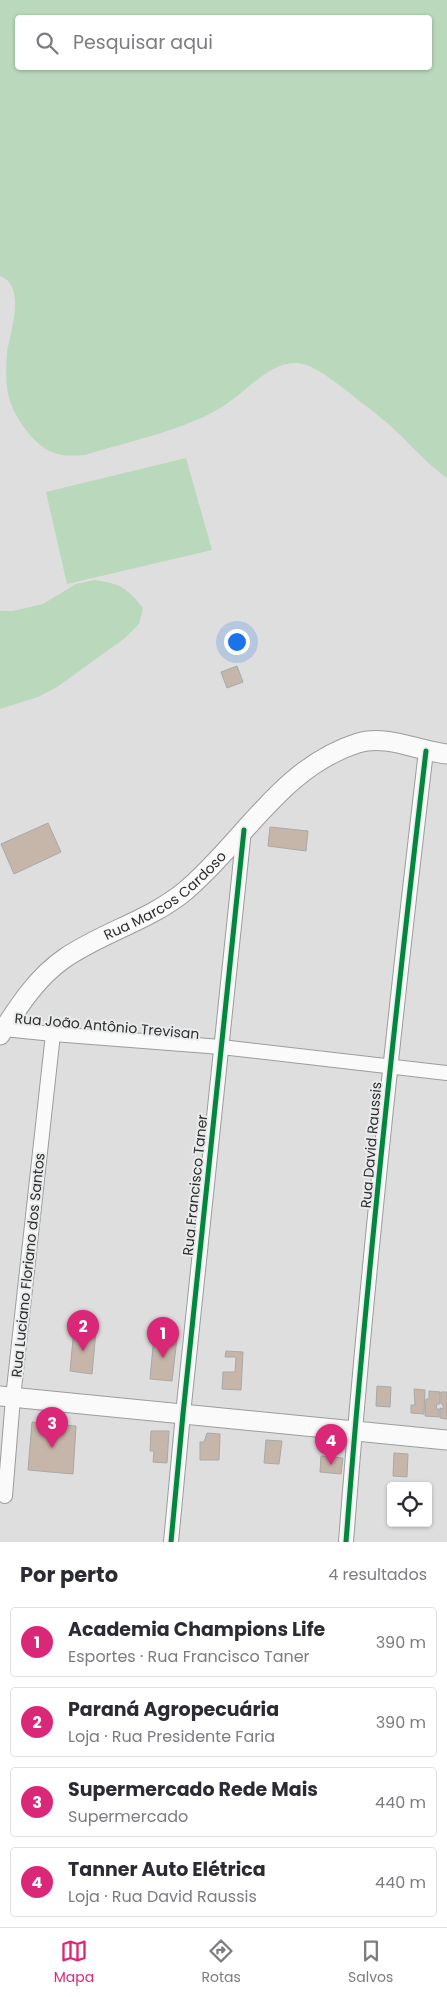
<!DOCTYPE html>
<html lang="pt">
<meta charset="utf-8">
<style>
:root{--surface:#fff;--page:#f2f2f3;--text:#2b2b33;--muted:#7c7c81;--line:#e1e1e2;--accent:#db2777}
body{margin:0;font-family:Poppins,sans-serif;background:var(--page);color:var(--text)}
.controls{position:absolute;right:15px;bottom:15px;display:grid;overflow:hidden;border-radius:5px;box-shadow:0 1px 4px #0004}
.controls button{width:45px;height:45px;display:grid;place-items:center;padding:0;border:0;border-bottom:1px solid var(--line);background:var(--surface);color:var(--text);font:25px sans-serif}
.you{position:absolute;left:236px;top:641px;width:18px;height:18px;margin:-12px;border:4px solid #fff;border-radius:50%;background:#1a73e8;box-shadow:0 0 0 8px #1a73e833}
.badge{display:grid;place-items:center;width:32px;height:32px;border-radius:50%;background:var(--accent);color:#fff;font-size:16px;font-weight:700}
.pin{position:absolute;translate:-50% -41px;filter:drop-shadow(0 1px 2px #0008)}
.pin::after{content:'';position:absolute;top:26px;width:18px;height:15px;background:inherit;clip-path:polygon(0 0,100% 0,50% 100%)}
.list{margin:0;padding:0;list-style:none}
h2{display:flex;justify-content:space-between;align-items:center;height:65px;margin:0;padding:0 20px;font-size:21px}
h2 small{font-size:16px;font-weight:400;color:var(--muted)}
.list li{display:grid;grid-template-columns:32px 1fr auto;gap:15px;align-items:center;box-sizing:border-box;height:70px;margin:0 10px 10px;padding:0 10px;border:1px solid var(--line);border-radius:5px}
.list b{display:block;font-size:19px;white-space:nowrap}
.list p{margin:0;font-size:16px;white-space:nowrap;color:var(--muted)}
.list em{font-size:16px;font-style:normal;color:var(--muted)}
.icon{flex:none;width:28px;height:28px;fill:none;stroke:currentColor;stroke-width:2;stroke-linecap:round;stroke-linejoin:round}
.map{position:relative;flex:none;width:447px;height:1542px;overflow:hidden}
.search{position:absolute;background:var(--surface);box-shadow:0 1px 4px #0004;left:15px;right:15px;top:15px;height:55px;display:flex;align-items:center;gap:12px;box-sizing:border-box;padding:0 18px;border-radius:5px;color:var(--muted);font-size:19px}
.sheet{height:385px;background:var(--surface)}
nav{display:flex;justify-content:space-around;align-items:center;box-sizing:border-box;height:70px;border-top:1px solid var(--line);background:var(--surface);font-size:14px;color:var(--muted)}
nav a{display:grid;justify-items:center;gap:2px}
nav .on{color:var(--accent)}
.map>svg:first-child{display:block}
</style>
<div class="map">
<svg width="447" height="1542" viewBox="0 0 447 1542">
<rect width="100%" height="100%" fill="#dedede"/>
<!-- green -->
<g fill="#bad8bb" fill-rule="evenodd">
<path d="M 0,0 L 447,0 L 447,478 C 424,462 407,440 386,422 C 373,411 360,402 347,391 C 335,382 323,372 309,366 C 277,352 249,390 225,405 C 189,429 127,442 85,455 C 61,457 48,455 31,436 C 18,421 10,407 7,388 C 6,377 6,364 7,353 C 10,332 27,286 0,276 ZM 18,18 L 430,18 L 430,68 L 18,68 Z"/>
<path d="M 186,458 L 212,550 L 67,584 L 46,492 Z"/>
<path d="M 95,580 C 121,584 127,588 143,608 L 139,624 L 125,638 L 57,687 L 38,697 L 0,709 L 0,611 L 13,611 L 43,604 L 76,584 Z"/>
</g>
<!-- building -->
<g fill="#c6b6aa" stroke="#a9a9a9">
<path d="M 237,666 L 243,682 L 227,688 L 221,672 Z"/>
<path d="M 48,823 L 61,852 L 14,874 L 1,844 Z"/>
<path d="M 270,827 L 308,831 L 306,851 L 268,846 Z"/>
<path d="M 74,1329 L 96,1331 L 92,1374 L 70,1371 Z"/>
<path d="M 154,1336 L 177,1338 L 172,1381 L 150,1379 Z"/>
<path d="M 226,1351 L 243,1352 L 241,1390 L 222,1389 L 223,1372 L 235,1372 L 236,1357 L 225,1357 Z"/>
<path d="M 377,1386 L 391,1387 L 390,1407 L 376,1406 Z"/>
<path d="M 414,1389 L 425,1390 L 424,1414 L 411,1413 L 411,1405 L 415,1405 Z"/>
<path d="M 429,1391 L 440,1392 L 440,1404 L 437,1404 L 436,1409 L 439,1409 L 439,1417 L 425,1416 L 426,1399 L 429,1399 Z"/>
<path d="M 441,1392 L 447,1392 L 447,1419 L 440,1418 L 440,1408 L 443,1409 L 443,1404 L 441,1404 Z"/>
<path d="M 32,1422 L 76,1426 L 73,1474 L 28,1470 Z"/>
<path d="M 151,1431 L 169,1431 L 167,1463 L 153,1462 L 154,1451 L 150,1451 Z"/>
<path d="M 207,1433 L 220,1434 L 219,1460 L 200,1460 L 200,1442 L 204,1442 Z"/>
<path d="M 266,1440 L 282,1441 L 279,1464 L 264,1463 Z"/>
<path d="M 394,1453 L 408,1454 L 407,1477 L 393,1476 Z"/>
<path d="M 321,1456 L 343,1458 L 341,1474 L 320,1472 Z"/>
</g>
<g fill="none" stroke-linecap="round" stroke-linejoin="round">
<!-- street casing -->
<g stroke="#9b9c9c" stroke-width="16">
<g id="street">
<path d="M 4,1029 L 53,1034 L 221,1047 L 447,1073"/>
<path d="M 5,1496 L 13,1398 L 53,1034"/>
<path d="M 171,1542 L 183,1414 L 244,830"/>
<path d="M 346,1542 C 366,1278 395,1014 426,751"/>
</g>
</g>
<!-- secondary casing -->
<g stroke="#9b9c9c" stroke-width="21">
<g id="secondary">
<path id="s1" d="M 0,1035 C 18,1007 37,977 65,958 C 103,932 148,921 184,892 C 243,843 281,767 358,743 C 386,734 418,751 447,754"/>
<path d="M 0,1396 L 447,1440"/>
</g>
</g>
<!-- street -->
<use href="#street" stroke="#fafafa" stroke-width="14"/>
<!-- secondary -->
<use href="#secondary" stroke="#fafafa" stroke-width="19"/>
<!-- cycleway casing -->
<g stroke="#eaebec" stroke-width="8">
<g id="cycleway">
<path d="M 171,1542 L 183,1414 L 244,830"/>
<path d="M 346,1542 C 366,1278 395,1014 426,751"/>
</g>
</g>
<!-- cycleway -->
<use href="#cycleway" stroke="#00873e" stroke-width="5"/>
</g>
<g text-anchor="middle" stroke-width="4" stroke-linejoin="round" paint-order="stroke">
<!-- street labels -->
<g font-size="14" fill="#2c2d2d" stroke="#eaebec">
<text dy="5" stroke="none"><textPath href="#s1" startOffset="220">Rua Marcos Cardoso</textPath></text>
<text transform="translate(107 1026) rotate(5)" y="5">Rua João Antônio Trevisan</text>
<text transform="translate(371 1145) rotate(-85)" y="5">Rua David Raussis</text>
<text transform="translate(195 1185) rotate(-84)" y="5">Rua Francisco Taner</text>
<text transform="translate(28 1265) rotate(-84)" y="5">Rua Luciano Floriano dos Santos</text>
</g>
</g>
</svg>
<div class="controls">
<button><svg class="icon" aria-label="locate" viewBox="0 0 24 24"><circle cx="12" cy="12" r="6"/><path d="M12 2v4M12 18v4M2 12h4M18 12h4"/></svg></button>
</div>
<div class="you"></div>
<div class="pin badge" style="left:163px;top:1358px">1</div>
<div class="pin badge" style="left:83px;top:1351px">2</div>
<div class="pin badge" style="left:52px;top:1448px">3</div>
<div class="pin badge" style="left:331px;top:1465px">4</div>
<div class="search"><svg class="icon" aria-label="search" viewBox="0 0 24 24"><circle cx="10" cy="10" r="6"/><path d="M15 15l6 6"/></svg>Pesquisar aqui</div>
</div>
<section class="sheet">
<h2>Por perto<small>4 resultados</small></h2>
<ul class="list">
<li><span class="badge">1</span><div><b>Academia Champions Life</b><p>Esportes · Rua Francisco Taner</p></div><em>390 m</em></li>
<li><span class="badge">2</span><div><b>Paraná Agropecuária</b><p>Loja · Rua Presidente Faria</p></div><em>390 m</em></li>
<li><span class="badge">3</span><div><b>Supermercado Rede Mais</b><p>Supermercado</p></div><em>440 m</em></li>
<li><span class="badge">4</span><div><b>Tanner Auto Elétrica</b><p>Loja · Rua David Raussis</p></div><em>440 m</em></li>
</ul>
</section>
<nav>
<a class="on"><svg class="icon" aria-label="map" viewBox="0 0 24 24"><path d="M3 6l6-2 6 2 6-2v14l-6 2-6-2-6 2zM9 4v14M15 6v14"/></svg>Mapa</a>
<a><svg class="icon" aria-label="directions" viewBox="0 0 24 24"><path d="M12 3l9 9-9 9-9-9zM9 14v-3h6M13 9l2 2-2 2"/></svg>Rotas</a>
<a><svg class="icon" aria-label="saved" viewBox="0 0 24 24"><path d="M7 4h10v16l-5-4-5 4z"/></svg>Salvos</a>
</nav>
